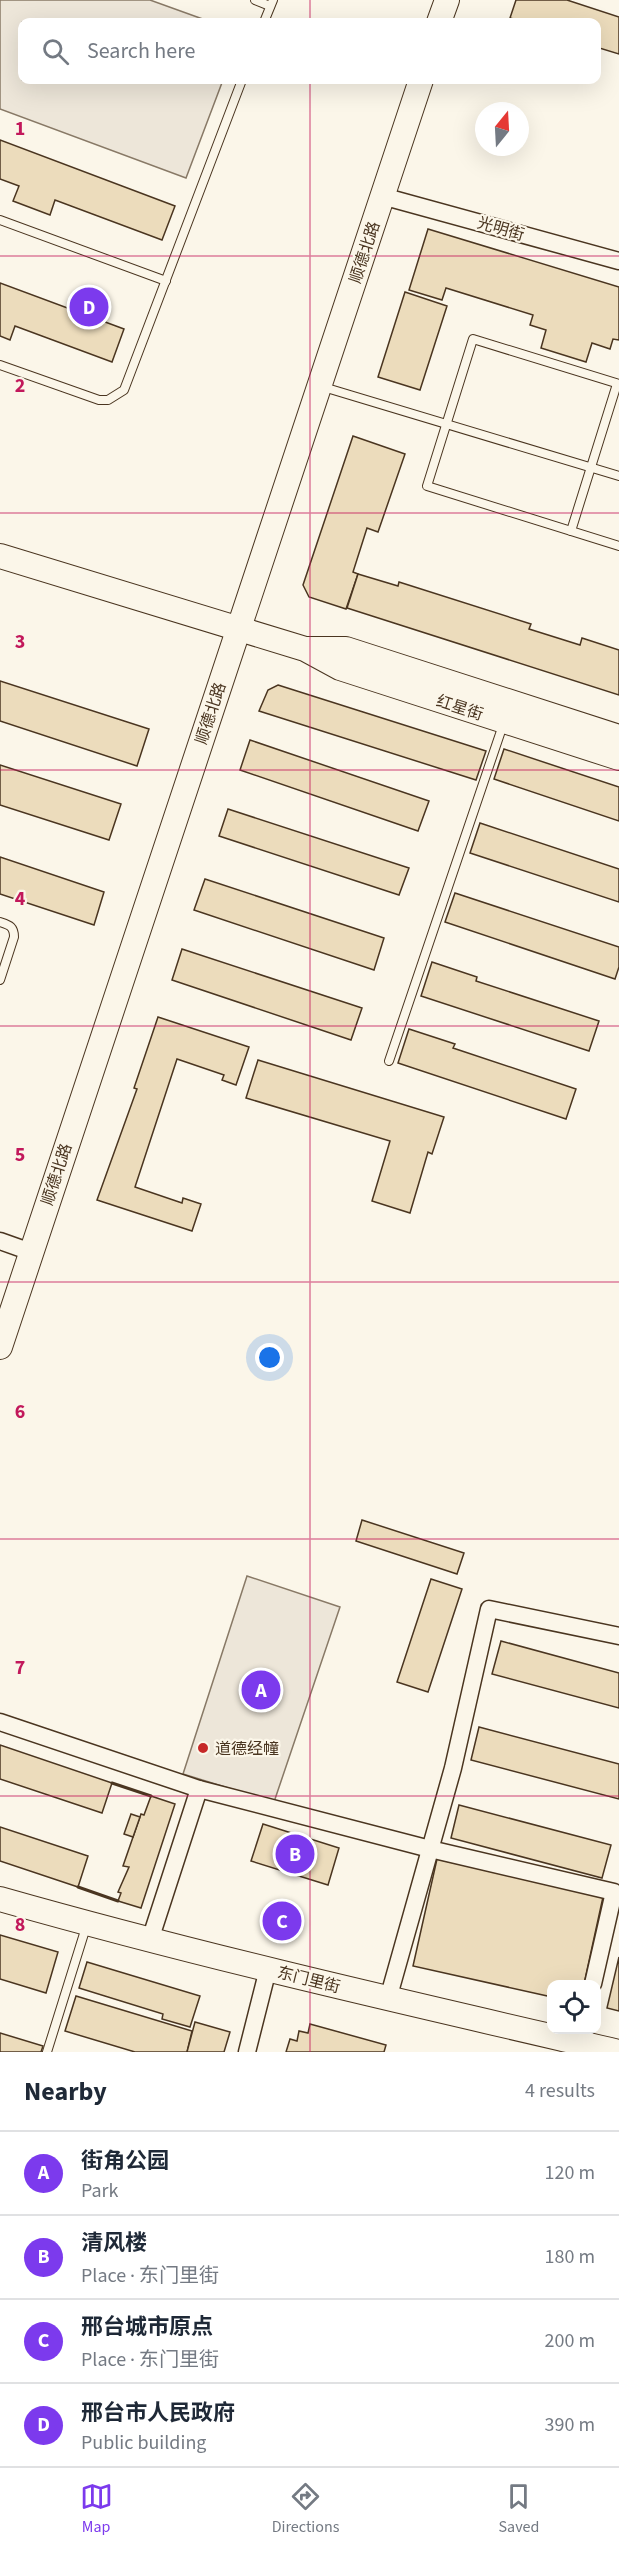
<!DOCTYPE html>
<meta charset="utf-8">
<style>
:root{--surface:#fff;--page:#f6f6f7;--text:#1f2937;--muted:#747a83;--line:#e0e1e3;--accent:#7c3aed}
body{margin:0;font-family:"Source Sans 3","Noto Sans SC",sans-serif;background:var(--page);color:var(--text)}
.controls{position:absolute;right:18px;bottom:18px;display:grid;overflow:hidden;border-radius:12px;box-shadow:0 6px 24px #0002}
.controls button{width:54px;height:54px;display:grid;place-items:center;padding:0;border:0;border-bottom:2px solid var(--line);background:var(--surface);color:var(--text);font:30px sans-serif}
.compass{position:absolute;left:475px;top:102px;width:54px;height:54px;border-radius:50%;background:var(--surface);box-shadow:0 6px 24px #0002;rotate:18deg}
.you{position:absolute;left:270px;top:1358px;width:21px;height:21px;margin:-15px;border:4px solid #fff;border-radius:50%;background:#1a73e8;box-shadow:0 0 0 9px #1a73e833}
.badge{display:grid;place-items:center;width:39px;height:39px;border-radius:50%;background:var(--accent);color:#fff;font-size:20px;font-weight:700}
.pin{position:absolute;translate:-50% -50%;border:3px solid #fff;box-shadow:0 2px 6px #0006}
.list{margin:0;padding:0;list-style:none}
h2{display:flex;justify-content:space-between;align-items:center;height:78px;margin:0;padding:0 24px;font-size:26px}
h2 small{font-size:20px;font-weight:400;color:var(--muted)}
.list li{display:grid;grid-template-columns:39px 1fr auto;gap:18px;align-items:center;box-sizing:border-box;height:84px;padding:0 24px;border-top:2px solid var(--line)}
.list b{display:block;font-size:22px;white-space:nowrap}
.list p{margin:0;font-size:20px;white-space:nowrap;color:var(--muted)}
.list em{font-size:20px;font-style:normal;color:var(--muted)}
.icon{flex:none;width:33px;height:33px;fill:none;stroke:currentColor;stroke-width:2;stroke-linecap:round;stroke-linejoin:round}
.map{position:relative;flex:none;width:619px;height:2052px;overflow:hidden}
.search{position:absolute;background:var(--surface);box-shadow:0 6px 24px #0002;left:18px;right:18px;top:18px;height:66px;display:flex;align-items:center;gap:15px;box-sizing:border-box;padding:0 21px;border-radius:12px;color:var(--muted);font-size:22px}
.sheet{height:414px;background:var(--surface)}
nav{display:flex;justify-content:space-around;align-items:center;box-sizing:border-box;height:84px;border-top:2px solid var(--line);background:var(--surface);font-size:16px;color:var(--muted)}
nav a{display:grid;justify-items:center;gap:3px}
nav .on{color:var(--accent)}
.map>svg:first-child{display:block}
</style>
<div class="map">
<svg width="619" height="2052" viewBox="0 0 619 2052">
<rect width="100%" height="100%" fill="#fbf6e9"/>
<!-- green -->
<g fill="#ede6d9" stroke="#887966" stroke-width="1.5">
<path d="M 0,0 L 150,0 L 211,22 L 22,22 L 22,80 L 223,80 L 186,178 L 0,109 Z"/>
<path d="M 247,1576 L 340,1607 L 274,1802 L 183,1774 Z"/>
</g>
<!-- building -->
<g fill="#ecdcbc" stroke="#4a3520" stroke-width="1.5">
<path d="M 516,0 L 567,0 L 619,17 L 619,54 L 596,47 L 596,22 L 524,22 L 510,18 Z"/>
<path d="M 0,140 L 175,206 L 162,240 L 55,200 L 50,215 L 13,201 L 19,186 L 0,179 Z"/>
<path d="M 428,229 L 619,287 L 619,340 L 613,339 L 610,349 L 592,343 L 586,362 L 541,348 L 546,330 L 530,325 L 533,315 L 446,288 L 442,300 L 409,290 Z"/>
<path d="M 0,283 L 124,329 L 112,362 L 15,326 L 10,340 L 0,336 Z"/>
<path d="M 405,292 L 447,306 L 420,390 L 378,377 Z"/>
<path d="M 353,436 L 405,454 L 378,532 L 367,528 L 353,572 L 358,574 L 346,609 L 309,597 L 303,585 Z"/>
<path d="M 358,574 L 398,586 L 399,582 L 531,624 L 529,629 L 580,645 L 582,638 L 619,650 L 619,695 L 347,608 Z"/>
<path d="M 0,681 L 149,729 L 137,766 L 0,721 Z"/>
<path d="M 278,685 L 486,751 L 476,780 L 259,711 L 268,690 Z"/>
<path d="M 250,740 L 429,801 L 418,831 L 240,770 Z"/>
<path d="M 504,749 L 619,787 L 619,821 L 494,779 Z"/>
<path d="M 0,765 L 121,804 L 109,840 L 0,805 Z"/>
<path d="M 228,809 L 409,868 L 399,895 L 219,836 Z"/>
<path d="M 480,823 L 619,869 L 619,902 L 470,853 Z"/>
<path d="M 0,857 L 104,892 L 94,925 L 0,894 Z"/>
<path d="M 205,879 L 384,938 L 374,970 L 194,910 Z"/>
<path d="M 455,893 L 619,947 L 619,967 L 615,979 L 445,922 Z"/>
<path d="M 182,949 L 362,1008 L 351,1040 L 172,980 Z"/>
<path d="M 432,962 L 477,977 L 476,981 L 599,1021 L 589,1051 L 421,996 Z"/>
<path d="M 158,1017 L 249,1047 L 236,1085 L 222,1080 L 224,1075 L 177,1059 L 135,1187 L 182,1203 L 183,1198 L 201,1204 L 192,1231 L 97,1200 L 137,1089 L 134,1088 Z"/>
<path d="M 409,1029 L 455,1044 L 453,1048 L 576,1089 L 566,1119 L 398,1063 Z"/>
<path d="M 258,1060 L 444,1117 L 432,1154 L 428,1152 L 410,1213 L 372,1201 L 390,1141 L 246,1098 Z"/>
<path d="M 362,1520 L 464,1553 L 457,1574 L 356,1541 Z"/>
<path d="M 431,1579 L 462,1589 L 428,1692 L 397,1682 Z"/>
<path d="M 501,1641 L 619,1673 L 619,1708 L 492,1674 Z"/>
<path d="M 479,1727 L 619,1764 L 619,1799 L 471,1760 Z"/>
<path d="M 0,1745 L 112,1783 L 102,1813 L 0,1779 Z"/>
<path d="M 151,1796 L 175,1804 L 141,1908 L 118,1901 L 121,1893 L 118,1892 L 129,1867 L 123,1866 L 141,1814 L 144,1815 Z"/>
<path d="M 459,1805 L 611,1845 L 602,1878 L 451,1838 Z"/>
<path d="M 131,1814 L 140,1817 L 133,1837 L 124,1834 Z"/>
<path d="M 263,1824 L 339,1848 L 328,1885 L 251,1861 Z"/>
<path d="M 0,1827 L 88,1856 L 78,1887 L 0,1861 Z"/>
<path d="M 437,1859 L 603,1897 L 584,1984 L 552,1984 L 552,1997 L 413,1966 Z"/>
<path d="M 0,1935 L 58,1952 L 46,1993 L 0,1979 Z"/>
<path d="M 619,1957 L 619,2011 L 607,2008 Z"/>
<path d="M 87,1962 L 200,1996 L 190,2027 L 162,2019 L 163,2014 L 79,1988 Z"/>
<path d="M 76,1996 L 192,2031 L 187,2052 L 135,2052 L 65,2031 Z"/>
<path d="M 195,2022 L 230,2032 L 224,2052 L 187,2052 Z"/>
<path d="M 310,2024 L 386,2045 L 384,2052 L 286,2052 L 290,2039 L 297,2041 L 299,2031 L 308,2033 Z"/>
<path d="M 0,2033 L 43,2046 L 41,2052 L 0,2052 Z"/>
</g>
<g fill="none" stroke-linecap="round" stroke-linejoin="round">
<!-- lane casing -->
<g stroke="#4a3520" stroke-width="10">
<g id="lane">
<path d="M 255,0 L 270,6"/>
<path d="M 264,22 L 273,0"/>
<path d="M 0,220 L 166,281"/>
<path d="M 0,365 L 99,400 L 108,400 L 124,390 L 242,80"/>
<path d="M 619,384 L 473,339 L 427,486 L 619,546"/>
<path d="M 320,386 L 619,476"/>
<path d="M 571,531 L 617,384"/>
<path d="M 0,922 C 9,925 14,926 14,937 L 0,980"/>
<path d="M 389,1061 L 504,722"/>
<path d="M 47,2052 L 87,1924"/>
</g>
</g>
<!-- street casing -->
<g stroke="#4a3520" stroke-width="19">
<g id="street">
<path d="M 382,196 L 619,261"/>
<path d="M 0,1241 L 31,1252"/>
<path d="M 0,1722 L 199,1789 L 430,1849 L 614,1892 L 593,1984"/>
<path d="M 150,1940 L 199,1789"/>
<path d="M 388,1999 L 453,1768 L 489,1609 L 619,1636"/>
<path d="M 247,2052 L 268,1969"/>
</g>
</g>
<!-- secondary casing -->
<g stroke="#4a3520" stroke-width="26">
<g id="secondary">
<path d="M 439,22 L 447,0"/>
<path d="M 0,556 L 305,649 L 340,668 L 619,758"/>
<path d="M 307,649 L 346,649 L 619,737"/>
<path d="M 0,1347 L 421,80"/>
<path d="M 0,1899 C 204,1957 412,2004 619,2052"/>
</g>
</g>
<!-- lane -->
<use href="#lane" stroke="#fbf6e9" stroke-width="8"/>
<!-- street -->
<use href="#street" stroke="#fbf6e9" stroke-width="16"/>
<!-- secondary -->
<use href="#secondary" stroke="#fbf6e9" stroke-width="24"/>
<!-- wall -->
<g stroke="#4a3520" stroke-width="3">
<path d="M 112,1783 L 151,1796"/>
<path d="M 78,1887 L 118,1901"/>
</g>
</g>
<!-- grid -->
<path fill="none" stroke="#c2185b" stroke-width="1.5" stroke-opacity="0.55" d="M 310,0 L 310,22M 310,80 L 310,2052M 0,256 L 619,256M 0,513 L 619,513M 0,770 L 619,770M 0,1026 L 619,1026M 0,1282 L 619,1282M 0,1539 L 619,1539M 0,1796 L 619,1796"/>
<!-- markers -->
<circle fill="#c62828" stroke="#fbf6e9" stroke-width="2" cx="203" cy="1748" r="6"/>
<g text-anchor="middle" stroke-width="4.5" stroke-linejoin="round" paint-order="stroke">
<!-- street labels -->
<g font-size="16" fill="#4a3520" stroke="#fbf6e9">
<text transform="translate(501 228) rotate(16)" y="6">光明街</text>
<text transform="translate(364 252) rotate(-72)" y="6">顺德北路</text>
<text transform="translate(460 707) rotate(18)" y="6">红星街</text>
<text transform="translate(210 713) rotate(-72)" y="6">顺德北路</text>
<text transform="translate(56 1174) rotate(-72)" y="6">顺德北路</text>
<text transform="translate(309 1979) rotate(14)" y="6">东门里街</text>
</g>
<!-- poi labels -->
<g font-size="16" fill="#4a3520" stroke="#fbf6e9" text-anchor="start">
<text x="215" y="1754">道德经幢</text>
</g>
</g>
<g font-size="20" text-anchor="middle" font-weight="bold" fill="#c2185b" stroke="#fbf6e9" stroke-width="4.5" stroke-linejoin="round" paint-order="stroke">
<text x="20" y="135">1</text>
<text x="20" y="392">2</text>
<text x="20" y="648">3</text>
<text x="20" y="905">4</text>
<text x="20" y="1161">5</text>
<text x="20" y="1418">6</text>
<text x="20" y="1674">7</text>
<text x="20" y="1931">8</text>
</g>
</svg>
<div class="controls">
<button><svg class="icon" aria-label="locate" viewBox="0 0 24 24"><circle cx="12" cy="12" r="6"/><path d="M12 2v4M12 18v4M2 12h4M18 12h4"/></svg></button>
</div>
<svg class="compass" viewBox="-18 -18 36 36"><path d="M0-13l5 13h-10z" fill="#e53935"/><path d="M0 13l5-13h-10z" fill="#747a83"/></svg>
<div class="you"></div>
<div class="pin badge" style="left:261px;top:1690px">A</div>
<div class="pin badge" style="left:295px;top:1854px">B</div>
<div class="pin badge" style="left:282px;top:1921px">C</div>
<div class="pin badge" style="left:89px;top:307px">D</div>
<div class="search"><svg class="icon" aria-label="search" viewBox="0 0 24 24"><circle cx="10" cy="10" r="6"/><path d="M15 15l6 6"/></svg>Search here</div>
</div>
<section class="sheet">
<h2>Nearby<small>4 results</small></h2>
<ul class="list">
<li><span class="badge">A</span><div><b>街角公园</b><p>Park</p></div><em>120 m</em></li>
<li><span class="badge">B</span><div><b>清风楼</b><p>Place · 东门里街</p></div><em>180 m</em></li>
<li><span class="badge">C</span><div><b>邢台城市原点</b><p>Place · 东门里街</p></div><em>200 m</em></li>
<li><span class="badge">D</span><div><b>邢台市人民政府</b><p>Public building</p></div><em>390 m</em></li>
</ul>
</section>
<nav>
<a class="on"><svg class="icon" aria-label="map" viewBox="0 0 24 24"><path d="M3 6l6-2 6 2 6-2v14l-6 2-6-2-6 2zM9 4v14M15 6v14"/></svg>Map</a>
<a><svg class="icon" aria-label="directions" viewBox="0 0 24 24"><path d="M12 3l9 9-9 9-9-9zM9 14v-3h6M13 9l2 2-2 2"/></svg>Directions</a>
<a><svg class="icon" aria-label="saved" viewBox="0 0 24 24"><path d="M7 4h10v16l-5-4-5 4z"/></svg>Saved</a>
</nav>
